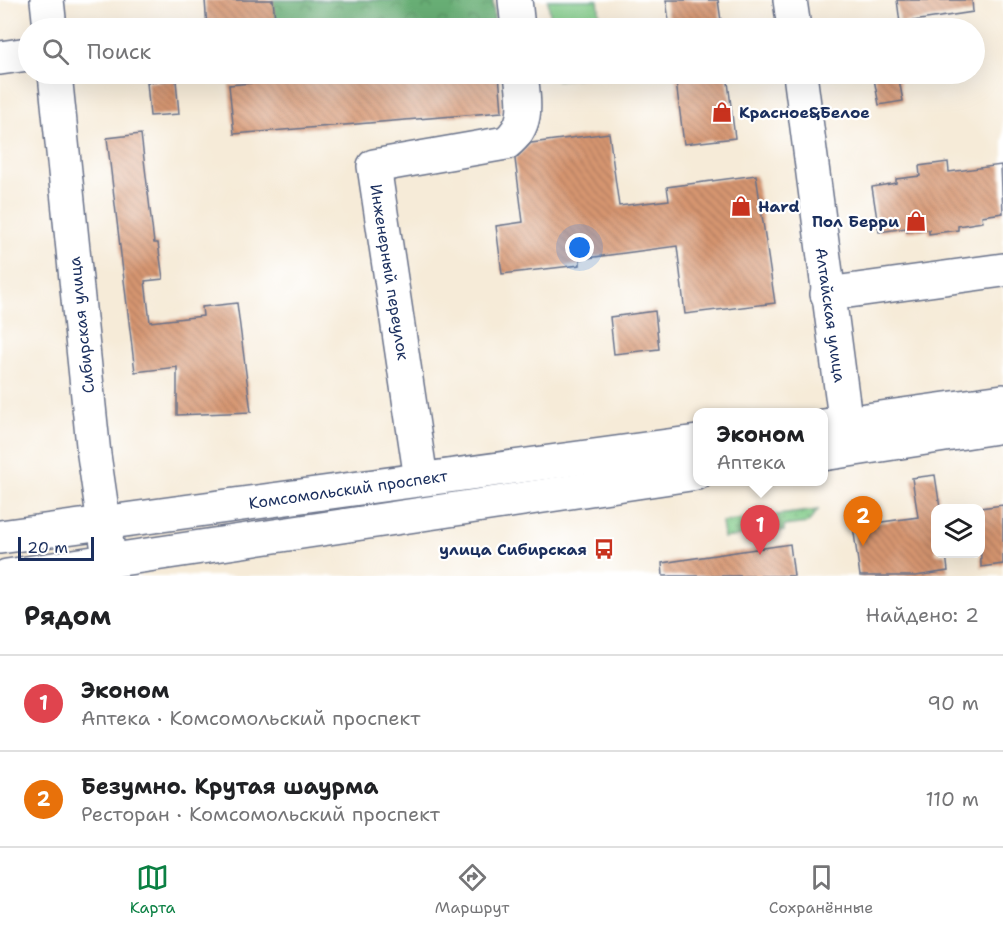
<!DOCTYPE html>
<html lang="ru">
<meta charset="utf-8">
<style>
:root{--surface:#fff;--page:#f6f6f6;--text:#202124;--muted:#757577;--line:#e0e0e0;--accent:#0b8043}
body{margin:0;font-family:"Shantell Sans",sans-serif;background:var(--page);color:var(--text)}
.controls{position:absolute;right:18px;bottom:18px;display:grid;overflow:hidden;border-radius:12px;box-shadow:0 6px 24px #0002}
.controls button{width:54px;height:54px;display:grid;place-items:center;padding:0;border:0;border-bottom:2px solid var(--line);background:var(--surface);color:var(--text);font:30px sans-serif}
.scale{position:absolute;left:18px;bottom:15px;width:76px;box-sizing:border-box;padding-left:6px;border:3px solid #1b2f5e;border-top:0;font-size:16px;line-height:21px;white-space:nowrap;color:#1b2f5e;-webkit-text-stroke:4px #fff;paint-order:stroke}
.you{position:absolute;left:580px;top:248px;width:21px;height:21px;margin:-15px;border:4px solid #fff;border-radius:50%;background:#1a73e8;box-shadow:0 0 0 9px #1a73e833}
.badge{display:grid;place-items:center;width:39px;height:39px;border-radius:50%;background:var(--accent);color:#fff;font-size:20px;font-weight:700}
.pin{position:absolute;translate:-50% -50px;filter:drop-shadow(0 2px 3px #0008)}
.pin::after{content:'';position:absolute;top:32px;width:21px;height:18px;background:inherit;clip-path:polygon(0 0,100% 0,50% 100%)}
.popup{position:absolute;left:693px;top:408px;width:135px;height:78px;box-sizing:border-box;display:grid;place-content:center;border-radius:12px;background:var(--surface);filter:drop-shadow(0 2px 4px #0005);font-size:20px;white-space:nowrap;color:var(--muted)}
.popup b{font-size:22px;color:var(--text)}
.popup::after{content:'';position:absolute;left:50%;top:100%;margin-left:-12px;border:12px solid transparent;border-top-color:var(--surface)}
.list{margin:0;padding:0;list-style:none}
h2{display:flex;justify-content:space-between;align-items:center;height:78px;margin:0;padding:0 24px;font-size:26px}
h2 small{font-size:20px;font-weight:400;color:var(--muted)}
.list li{display:grid;grid-template-columns:39px 1fr auto;gap:18px;align-items:center;box-sizing:border-box;height:96px;padding:0 24px;border-top:2px solid var(--line)}
.list b{display:block;font-size:22px;white-space:nowrap}
.list p{margin:0;font-size:20px;white-space:nowrap;color:var(--muted)}
.list em{font-size:20px;font-style:normal;color:var(--muted)}
.icon{flex:none;width:33px;height:33px;fill:none;stroke:currentColor;stroke-width:2;stroke-linecap:round;stroke-linejoin:round}
.map{position:relative;flex:none;width:1003px;height:576px;overflow:hidden}
.search{position:absolute;background:var(--surface);box-shadow:0 6px 24px #0002;left:18px;right:18px;top:18px;height:66px;display:flex;align-items:center;gap:15px;box-sizing:border-box;padding:0 21px;border-radius:33px;color:var(--muted);font-size:22px}
.sheet{height:270px;background:var(--surface)}
nav{display:flex;justify-content:space-around;align-items:center;box-sizing:border-box;height:84px;border-top:2px solid var(--line);background:var(--surface);font-size:16px;color:var(--muted)}
nav a{display:grid;justify-items:center;gap:3px}
nav .on{color:var(--accent)}
.map>svg:first-child{display:block}
</style>
<div class="map">
<svg width="1003" height="576" viewBox="0 0 1003 576">
<defs>
<pattern id="grass-dots" width="8" height="8" patternUnits="userSpaceOnUse" patternTransform="scale(1.5)"><rect width="8" height="8" fill="#80ca87"/><path d="M2 2h.1M6 6h.1" fill="none" stroke="#68a472" stroke-width="1.8" stroke-linecap="round"/></pattern>
<pattern id="forest-crowns" width="20" height="18" patternUnits="userSpaceOnUse" patternTransform="scale(1.5)"><rect width="20" height="18" fill="#68ae74"/><path d="M2 6a3 3 0 1 1 6 0M12 15a3 3 0 1 1 6 0" fill="none" stroke="#558e62"/></pattern>
<pattern id="building-back-hatch" width="6" height="6" patternUnits="userSpaceOnUse" patternTransform="scale(1.5)"><rect width="6" height="6" fill="#d69570"/><path d="M-1 5l2 2M0 0l6 6M5-1l2 2" fill="none" stroke="#ad7a5f"/></pattern>
</defs>
<rect width="100%" height="100%" fill="#fff"/>
<filter id="ink" filterUnits="userSpaceOnUse"><feTurbulence type="fractalNoise" baseFrequency=".0167" numOctaves="2"/><feDisplacementMap in="SourceGraphic" scale="12" xChannelSelector="R" yChannelSelector="G"/><feConvolveMatrix kernelMatrix="1 2 1 2 8 2 1 2 1" color-interpolation-filters="sRGB"/></filter>
<filter id="wash" filterUnits="userSpaceOnUse"><feTurbulence type="fractalNoise" baseFrequency=".008" numOctaves="4" result="noise"/><feDisplacementMap in="SourceGraphic" scale="24" xChannelSelector="R" yChannelSelector="G"/><feGaussianBlur stdDeviation="1.35" result="paint"/><feColorMatrix in="noise" values="0 0 0 0 0 0 0 0 0 0 0 0 0 0 0 0 0 1.4 0 .05"/><feComposite in="paint" operator="in"/></filter>
<g filter="url(#wash)">
<rect width="100%" height="100%" fill="#f6ebd8"/>
<!-- grass -->
<path fill="url(#grass-dots)" stroke="#4e7c72" stroke-width="1.5" d="M 818,510 L 808,523 L 784,526 L 784,531 L 724,538 L 722,522 Z"/>
<!-- forest -->
<g fill="url(#forest-crowns)" stroke="#426e69" stroke-width="1.5">
<path d="M 273,0 L 493,0 L 495,28 L 276,28 Z"/>
<path d="M 279,74 L 364,74 L 280,80 Z"/>
</g>
<!-- pitch -->
<g fill="#80ca87" stroke="#4e7c72" stroke-width="1.5">
<path d="M 548,0 L 598,0 L 601,28 L 552,28 Z"/>
<path d="M 557,74 L 606,74 L 557,80 Z"/>
</g>
<g id="blocks">
<!-- building -->
<g fill="url(#building-back-hatch)">
<path d="M 205,0 L 273,0 L 276,28 L 207,28 Z"/>
<path d="M 666,0 L 718,0 L 722,28 L 670,28 Z"/>
<path d="M 897,0 L 972,0 L 973,12 L 900,23 Z"/>
<path d="M 251,74 L 279,74 L 280,80 L 364,74 L 499,74 L 502,112 L 234,134 L 229,85 L 251,83 Z"/>
<path d="M 675,74 L 727,74 L 735,138 L 684,144 Z"/>
<path d="M 873,74 L 898,74 L 903,101 L 879,105 Z"/>
<path d="M 176,80 L 179,114 L 150,116 L 147,82 Z"/>
<path d="M 609,133 L 619,206 L 669,200 L 667,187 L 756,175 L 775,303 L 685,314 L 677,246 L 580,259 L 580,265 L 502,274 L 496,226 L 523,222 L 515,159 L 531,143 Z"/>
<path d="M 141,134 L 154,243 L 158,243 L 163,279 L 145,281 L 150,322 L 203,316 L 202,307 L 237,303 L 251,412 L 177,415 L 177,367 L 135,372 L 107,138 Z"/>
<path d="M 948,162 L 949,172 L 1001,165 L 1003,213 L 982,216 L 983,222 L 958,226 L 958,230 L 929,234 L 929,230 L 907,232 L 906,228 L 879,232 L 872,187 L 896,183 L 896,179 L 920,176 L 919,166 Z"/>
<path d="M 655,311 L 659,349 L 614,354 L 610,317 Z"/>
<path d="M 935,475 L 940,508 L 936,508 L 936,554 L 946,554 L 948,571 L 916,576 L 860,576 L 853,526 L 918,517 L 912,478 Z"/>
<path d="M 1003,505 L 1003,564 L 981,567 L 980,508 Z"/>
<path d="M 790,544 L 794,576 L 663,576 L 662,563 Z"/>
</g>
</g>
</g>
<g filter="url(#ink)">
<use href="#blocks" fill-opacity="0" stroke="#687189" stroke-width="1.5"/>
<g fill="none" stroke-linecap="round" stroke-linejoin="round">
<!-- minor casing -->
<g stroke="#687189" stroke-width="36">
<g id="minor">
<path d="M 515,0 L 518,28"/>
<path d="M 790,0 L 794,28"/>
<path d="M 0,58 L 28,54"/>
<path d="M 800,74 L 849,449"/>
<path d="M 827,294 L 1003,270"/>
<path d="M 421,479 L 374,166 L 506,143 C 530,125 524,101 521,74"/>
</g>
</g>
<!-- major casing -->
<g stroke="#687189" stroke-width="36">
<g id="major">
<path d="M 47,0 L 50,28"/>
<path d="M 55,74 L 94,455 L 107,544"/>
<path d="M 823,426 L 1003,401"/>
<path d="M 823,454 L 1003,426"/>
<path d="M 0,537 L 697,442"/>
<path d="M 7,576 L 697,473"/>
</g>
</g>
<!-- minor -->
<use href="#minor" stroke="#fff" stroke-width="33"/>
<!-- major -->
<use href="#major" stroke="#fff" stroke-width="33"/>
</g>
</g>
<!-- icons -->
<defs>
<g id="shop-bare" transform="scale(1.62)"><path d="M-5-2.5h2.3a2.7 3.5 0 0 1 5.4 0H5L5.5 6h-11ZM-1.5-2.5h3a1.5 2.3 0 0 0-3 0Z" fill="#c8321e" stroke="#fff" stroke-width="2.5" paint-order="stroke"/></g>
<g id="bus-bare" transform="scale(1.62)"><path d="M-5-6H5V4H4V6H2V4H-2V6H-4V4H-5ZM-3.5-4V0h7V-4ZM-3.5 1.2v1.5H-2V1.2ZM2 1.2v1.5H3.5V1.2Z" fill="#c8321e" stroke="#fff" stroke-width="2.5" paint-order="stroke"/></g>
</defs>
<g fill-rule="evenodd">
<use href="#shop-bare" x="722" y="112"/>
<use href="#shop-bare" x="741" y="206"/>
<use href="#shop-bare" x="916" y="221"/>
<use href="#bus-bare" x="604" y="549"/>
</g>
<g text-anchor="middle" stroke-width="4.5" stroke-linejoin="round" paint-order="stroke">
<!-- poi labels -->
<g font-size="16" font-weight="bold" fill="#1b2f5e" stroke="#fff" text-anchor="start">
<text x="739" y="118">Красное&amp;Белое</text>
<text x="758" y="212">Hard</text>
<text x="899" y="227" text-anchor="end">Пол Берри</text>
<text x="587" y="555" text-anchor="end">улица Сибирская</text>
</g>
<!-- street labels -->
<g font-size="16" fill="#1b2f5e" stroke="#fff">
<text transform="translate(390 272) rotate(81)" y="6">Инженерный переулок</text>
<text transform="translate(831 315) rotate(82)" y="6">Алтайская улица</text>
<text transform="translate(81 325) rotate(-96)" y="6">Сибирская улица</text>
<text transform="translate(348 489) rotate(-8)" y="6">Комсомольский проспект</text>
</g>
</g>
</svg>
<div class="controls">
<button><svg class="icon" aria-label="layers" viewBox="0 0 24 24"><path d="M12 4l9 5-9 5-9-5zM3 14l9 5 9-5"/></svg></button>
</div>
<div class="scale">20 m</div>
<div class="you"></div>
<div class="pin badge" style="left:760px;top:555px;background:#e0444e">1</div>
<div class="popup"><b>Эконом</b>Аптека</div>
<div class="pin badge" style="left:863px;top:546px;background:#e8710a">2</div>
<div class="search"><svg class="icon" aria-label="search" viewBox="0 0 24 24"><circle cx="10" cy="10" r="6"/><path d="M15 15l6 6"/></svg>Поиск</div>
</div>
<section class="sheet">
<h2>Рядом<small>Найдено: 2</small></h2>
<ul class="list">
<li><span class="badge" style="background:#e0444e">1</span><div><b>Эконом</b><p>Аптека · Комсомольский проспект</p></div><em>90 m</em></li>
<li><span class="badge" style="background:#e8710a">2</span><div><b>Безумно. Крутая шаурма</b><p>Ресторан · Комсомольский проспект</p></div><em>110 m</em></li>
</ul>
</section>
<nav>
<a class="on"><svg class="icon" aria-label="map" viewBox="0 0 24 24"><path d="M3 6l6-2 6 2 6-2v14l-6 2-6-2-6 2zM9 4v14M15 6v14"/></svg>Карта</a>
<a><svg class="icon" aria-label="directions" viewBox="0 0 24 24"><path d="M12 3l9 9-9 9-9-9zM9 14v-3h6M13 9l2 2-2 2"/></svg>Маршрут</a>
<a><svg class="icon" aria-label="saved" viewBox="0 0 24 24"><path d="M7 4h10v16l-5-4-5 4z"/></svg>Сохранённые</a>
</nav>
